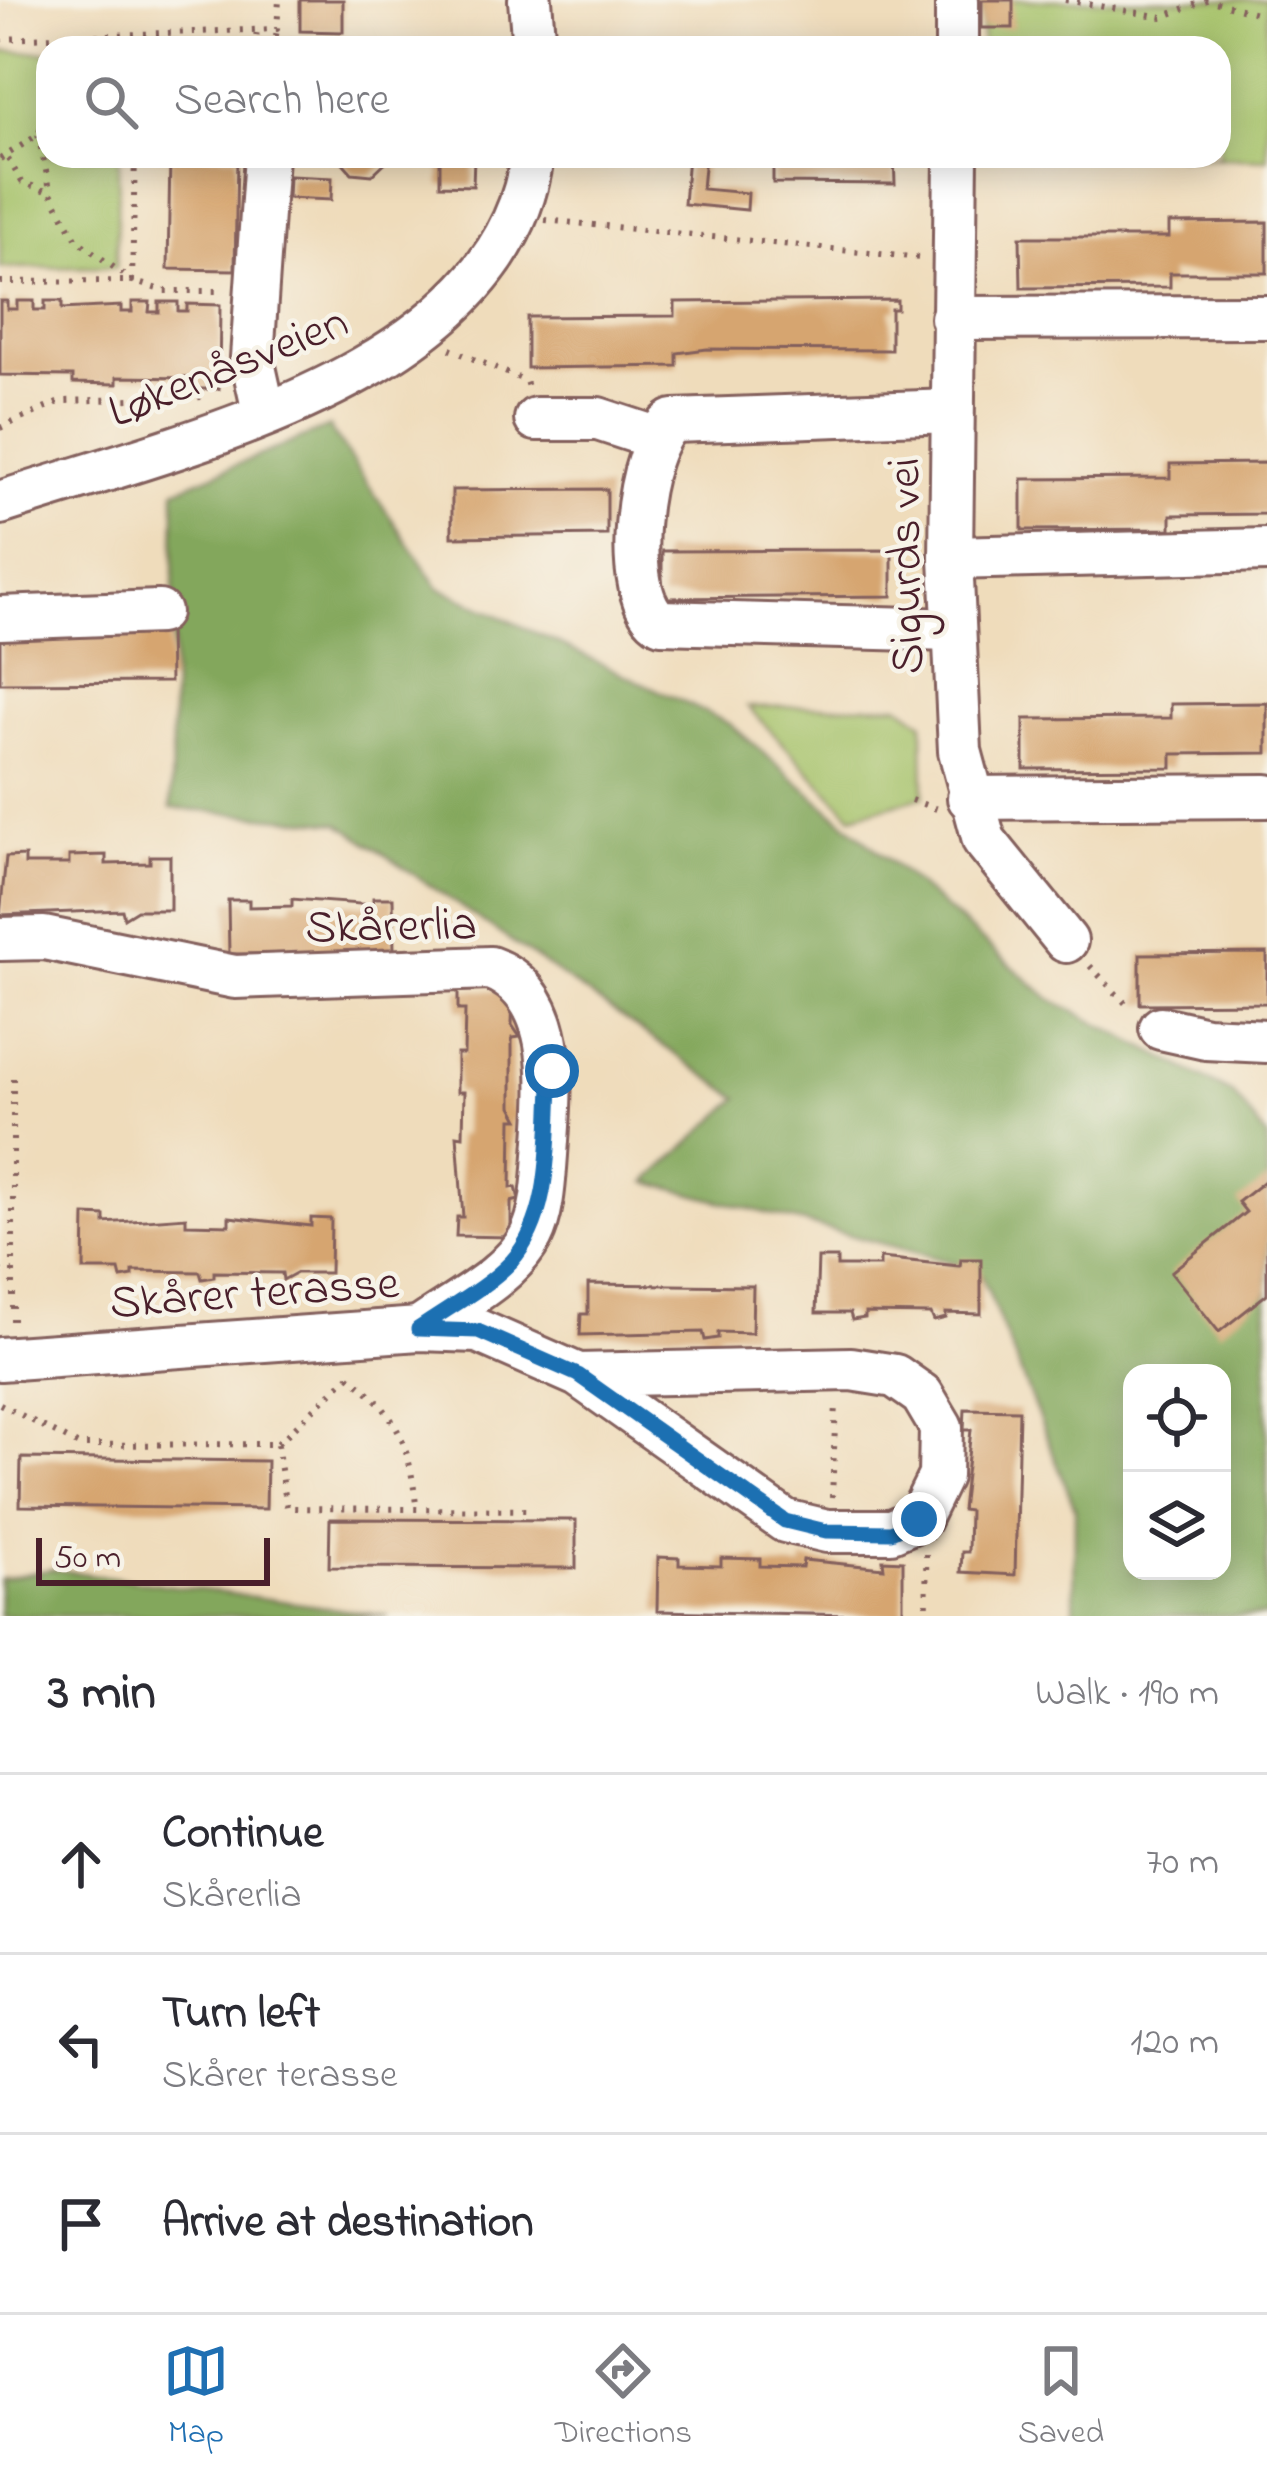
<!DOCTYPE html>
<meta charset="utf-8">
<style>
:root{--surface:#fff;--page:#f2f2f3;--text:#2b2b33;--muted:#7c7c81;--line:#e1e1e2;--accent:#1f6fb2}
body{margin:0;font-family:"Indie Flower",sans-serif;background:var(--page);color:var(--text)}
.controls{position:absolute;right:36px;bottom:36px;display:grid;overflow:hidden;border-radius:24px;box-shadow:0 6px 30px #0003}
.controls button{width:108px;height:108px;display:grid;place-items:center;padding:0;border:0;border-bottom:3px solid var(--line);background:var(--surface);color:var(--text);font:60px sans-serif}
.scale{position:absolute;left:36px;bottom:30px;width:234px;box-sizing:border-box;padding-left:12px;border:6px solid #4a1f2b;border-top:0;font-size:33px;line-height:42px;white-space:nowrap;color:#4a1f2b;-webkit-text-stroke:9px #f7f3e8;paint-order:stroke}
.stop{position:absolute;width:36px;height:36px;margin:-27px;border:9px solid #1f6fb2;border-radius:50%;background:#fff}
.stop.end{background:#1f6fb2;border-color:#fff;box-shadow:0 3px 12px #0008}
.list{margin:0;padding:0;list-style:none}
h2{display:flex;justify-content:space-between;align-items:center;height:156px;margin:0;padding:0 48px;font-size:51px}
h2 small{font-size:39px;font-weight:400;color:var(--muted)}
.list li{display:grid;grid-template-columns:78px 1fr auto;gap:36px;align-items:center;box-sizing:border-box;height:180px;padding:0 48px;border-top:3px solid var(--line)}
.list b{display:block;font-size:45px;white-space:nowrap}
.list p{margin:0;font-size:39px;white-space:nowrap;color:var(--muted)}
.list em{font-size:39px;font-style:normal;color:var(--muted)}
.icon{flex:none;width:66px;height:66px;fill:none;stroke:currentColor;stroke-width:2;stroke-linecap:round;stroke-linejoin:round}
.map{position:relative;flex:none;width:1267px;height:1616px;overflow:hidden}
.search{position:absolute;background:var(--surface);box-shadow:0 6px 30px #0003;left:36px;right:36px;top:36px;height:132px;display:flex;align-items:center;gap:30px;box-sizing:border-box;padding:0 42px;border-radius:36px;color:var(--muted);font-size:45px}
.sheet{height:696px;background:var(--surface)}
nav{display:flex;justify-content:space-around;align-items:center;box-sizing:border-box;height:168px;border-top:3px solid var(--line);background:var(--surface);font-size:33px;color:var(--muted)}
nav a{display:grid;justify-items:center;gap:6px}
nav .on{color:var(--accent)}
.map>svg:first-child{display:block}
</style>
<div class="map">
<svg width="1267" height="1616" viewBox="0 0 1267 1616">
<rect width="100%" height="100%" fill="#f7f3e8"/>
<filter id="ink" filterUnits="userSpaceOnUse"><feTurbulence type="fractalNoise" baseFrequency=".00833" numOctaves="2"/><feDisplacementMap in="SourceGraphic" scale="24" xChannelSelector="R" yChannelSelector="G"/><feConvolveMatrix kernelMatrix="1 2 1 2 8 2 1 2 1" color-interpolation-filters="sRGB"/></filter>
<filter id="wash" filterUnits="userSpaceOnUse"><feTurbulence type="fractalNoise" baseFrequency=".004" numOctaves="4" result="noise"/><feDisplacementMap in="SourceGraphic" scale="48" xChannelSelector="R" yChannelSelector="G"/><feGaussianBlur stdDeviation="2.7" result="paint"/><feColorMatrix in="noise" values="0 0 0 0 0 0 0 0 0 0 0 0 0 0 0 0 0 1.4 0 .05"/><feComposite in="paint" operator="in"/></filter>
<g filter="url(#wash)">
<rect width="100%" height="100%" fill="#efdcbb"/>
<!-- green -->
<g fill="#a4c168" stroke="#77704a" stroke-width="3">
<path d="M 982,0 L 1267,0 L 1267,159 L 1176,156 L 1219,156 L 1219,48 L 982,48 Z"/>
<path d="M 0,51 L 48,52 L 48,156 L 119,156 L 116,267 L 0,268 Z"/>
<path d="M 899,705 L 923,722 L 924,796 L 852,816 L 748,707 Z"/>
</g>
<!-- forest -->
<g fill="#83a75c" stroke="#666344" stroke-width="3" fill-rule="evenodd">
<path d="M 329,427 L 438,587 L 730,724 L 1049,998 L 1233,1094 L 1267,1137 L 1267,1616 L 1074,1616 L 1075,1508 L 979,1269 L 647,1182 L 739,1098 L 339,823 L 171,808 L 175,490 ZM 1132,1373 L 1222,1373 L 1222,1571 L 1132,1571 Z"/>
<path d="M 52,1569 L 389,1616 L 0,1616 L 0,1579 Z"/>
</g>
<g id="blocks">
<!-- building -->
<g fill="#d6a570">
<path d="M 300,0 L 343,0 L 343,32 L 300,31 Z"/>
<rect x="982" y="0" width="31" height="28"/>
<path d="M 170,156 L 237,156 L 235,270 L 168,269 Z"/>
<path d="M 337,156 L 392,156 L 372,175 L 352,173 Z"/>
<path d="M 440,156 L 474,156 L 473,186 L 440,185 Z"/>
<path d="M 688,156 L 705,156 L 702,189 L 748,193 L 747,210 L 684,204 Z"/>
<path d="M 773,156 L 894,156 L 895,184 L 773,183 Z"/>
<path d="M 289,176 L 332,178 L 331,200 L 288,198 Z"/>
<path d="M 1267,222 L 1267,273 L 1170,273 L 1170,287 L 1021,288 L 1020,237 L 1169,237 L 1169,223 Z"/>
<path d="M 897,300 L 897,309 L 891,309 L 891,350 L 707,349 L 677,353 L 677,366 L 527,368 L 527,317 L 675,316 L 675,302 Z"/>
<path d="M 0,301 L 7,301 L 7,309 L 17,309 L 17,301 L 34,301 L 34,310 L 45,310 L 45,301 L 62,301 L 62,309 L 121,306 L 121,312 L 132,312 L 132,302 L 150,302 L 149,312 L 159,312 L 159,302 L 178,302 L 178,311 L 187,311 L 187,304 L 220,305 L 219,389 L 194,389 L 194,378 L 117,377 L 117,384 L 73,383 L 73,376 L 0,375 Z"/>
<path d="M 1267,463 L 1267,514 L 1171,515 L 1171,529 L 1022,530 L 1022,479 L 1170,478 L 1170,464 Z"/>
<path d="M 607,489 L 607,535 L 452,537 L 452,490 Z"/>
<path d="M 892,550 L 892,596 L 662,598 L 662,551 Z"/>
<path d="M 169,626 L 170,682 L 0,683 L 0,627 Z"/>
<path d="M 1267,703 L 1267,753 L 1172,754 L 1172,768 L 1024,769 L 1024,719 L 1171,718 L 1171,704 Z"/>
<path d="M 106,855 L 106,864 L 150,863 L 150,856 L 170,856 L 170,910 L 137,910 L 124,918 L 122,910 L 0,915 L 6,857 L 25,856 L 25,864 L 69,864 L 69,856 Z"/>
<path d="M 373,898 L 393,898 L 394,952 L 278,954 L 278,959 L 266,961 L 263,954 L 229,954 L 228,900 L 249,900 L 249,907 L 292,906 L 292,899 L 373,905 Z"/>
<path d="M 1267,953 L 1267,1003 L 1140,1004 L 1140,954 Z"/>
<path d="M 458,990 L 513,991 L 512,1025 L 520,1037 L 512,1038 L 512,1106 L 519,1119 L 512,1119 L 511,1188 L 516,1187 L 519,1200 L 511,1202 L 511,1237 L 456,1236 L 457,1217 L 463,1217 L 457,1135 L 463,1136 L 464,1092 L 457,1092 L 457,1054 L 464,1054 L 465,1010 L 458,1010 Z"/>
<path d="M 1267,1179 L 1267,1294 L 1219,1332 L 1171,1272 L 1246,1212 L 1238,1202 Z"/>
<path d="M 85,1215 L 105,1216 L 105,1223 L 186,1217 L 186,1224 L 229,1225 L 229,1217 L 311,1226 L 311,1218 L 331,1219 L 330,1273 L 296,1273 L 283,1280 L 282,1273 L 214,1272 L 214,1277 L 202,1279 L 200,1272 L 133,1271 L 133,1276 L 121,1278 L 119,1270 L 84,1270 Z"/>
<path d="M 818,1258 L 837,1258 L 837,1266 L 880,1266 L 880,1258 L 960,1266 L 961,1259 L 981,1259 L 981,1314 L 946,1313 L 946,1318 L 934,1321 L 931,1314 L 865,1313 L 865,1318 L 852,1320 L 850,1313 L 816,1313 Z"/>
<path d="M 588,1284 L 753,1286 L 752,1333 L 718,1332 L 718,1338 L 705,1340 L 703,1332 L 580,1335 L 581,1314 L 588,1314 Z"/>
<path d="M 965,1409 L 1019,1410 L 1015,1575 L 961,1572 L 962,1552 L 968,1552 L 969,1511 L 962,1510 L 971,1430 L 964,1430 Z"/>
<path d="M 21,1458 L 267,1461 L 266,1509 L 20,1506 Z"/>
<path d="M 330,1519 L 576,1520 L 576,1568 L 329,1567 Z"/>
<path d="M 658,1557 L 679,1558 L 679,1565 L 721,1566 L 721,1558 L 760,1559 L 760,1566 L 802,1567 L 803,1560 L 884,1568 L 883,1560 L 903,1561 L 903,1616 L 657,1611 Z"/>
</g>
</g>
</g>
<g filter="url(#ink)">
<use href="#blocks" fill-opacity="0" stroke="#84615d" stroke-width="3"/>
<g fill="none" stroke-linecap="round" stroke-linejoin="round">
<!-- minor casing -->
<g stroke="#84615d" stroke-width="48">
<g id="minor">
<path d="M 530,0 L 534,48"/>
<path d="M 957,48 L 957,0"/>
<path d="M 956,156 L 951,558 L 960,751 L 984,840 L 1066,941"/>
<path d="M 952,318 L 1267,317"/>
<path d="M 952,411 L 673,421 C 636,444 619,600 661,622 L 952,630"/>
<path d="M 264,412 L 252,358 L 266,156"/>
<path d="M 536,419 L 598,419 L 656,438"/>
<path d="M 0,503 C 175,445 504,376 532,156"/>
<path d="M 951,558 L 1267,550"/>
<path d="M 0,618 L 159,612"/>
<path d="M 969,798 L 1267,796"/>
<path d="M 0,939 L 44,938 L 235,977 L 490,968 C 563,995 550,1093 546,1155 C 544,1180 543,1212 531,1236 C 510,1277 455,1303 419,1329"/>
<path d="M 1161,1028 L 1206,1038 L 1267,1041"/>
<path d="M 0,1359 L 419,1329 L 478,1331 L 578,1375 L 785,1521 L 827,1531 L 891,1531 L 919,1519 L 940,1476 L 941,1427 L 922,1395 L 895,1376 L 851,1369 L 578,1375"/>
</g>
</g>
<!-- path -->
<g stroke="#84615d" stroke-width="6" stroke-dasharray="3 9" stroke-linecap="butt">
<path d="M 1065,0 L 1162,17 L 1207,0 L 1267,16"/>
<path d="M 0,39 L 277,29 L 279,0"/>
<path d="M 255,48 L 257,29"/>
<path d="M 274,48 L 277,29"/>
<path d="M 38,135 L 51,193 L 77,240 L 132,281 L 164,291 L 220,291"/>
<path d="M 0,159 L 38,135 L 48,111"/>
<path d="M 8,159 L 22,182 L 51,193"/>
<path d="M 545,220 L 920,258"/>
<path d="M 0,282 L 132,281 L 135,156"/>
<path d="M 450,349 L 526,381 L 528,387"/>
<path d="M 0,428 L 62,401 L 204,397"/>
<path d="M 911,800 L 937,809"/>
<path d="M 1090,966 L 1130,1008"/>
<path d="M 13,1078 L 13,1325"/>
<path d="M 0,1272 L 13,1271"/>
<path d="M 349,1376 C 398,1413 409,1445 416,1504"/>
<path d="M 0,1404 L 79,1445 L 277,1444 L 349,1376 L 349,1370"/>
<path d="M 277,1444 L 287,1508 L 534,1510"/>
<path d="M 832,1497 L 836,1403"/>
<path d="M 926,1554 L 927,1616"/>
</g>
<!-- minor -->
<use href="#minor" stroke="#fff" stroke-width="42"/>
</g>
</g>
<g fill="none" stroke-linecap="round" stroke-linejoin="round" filter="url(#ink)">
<!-- route -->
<path stroke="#1f6fb2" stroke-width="15" d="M 552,1071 C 547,1132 555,1214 511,1262 C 486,1288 448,1308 418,1329 L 478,1331 L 578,1375 L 785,1521 L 826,1531 L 891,1532 L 919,1519"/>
</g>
<g text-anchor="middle" stroke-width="9" stroke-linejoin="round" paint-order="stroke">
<!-- street labels -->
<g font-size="48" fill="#4a1f2b" stroke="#f7f3e8">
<text transform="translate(227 364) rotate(-22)" y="17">Løkenåsveien</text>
<text transform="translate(903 566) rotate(-91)" y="17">Sigurds vei</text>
<text transform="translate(391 923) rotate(-1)" y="17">Skårerlia</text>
<text transform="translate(254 1290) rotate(-4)" y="17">Skårer terasse</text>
</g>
</g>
</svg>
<div class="controls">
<button><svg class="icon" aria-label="locate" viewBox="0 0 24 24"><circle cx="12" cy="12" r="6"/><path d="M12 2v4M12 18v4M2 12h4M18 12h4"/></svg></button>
<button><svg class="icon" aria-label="layers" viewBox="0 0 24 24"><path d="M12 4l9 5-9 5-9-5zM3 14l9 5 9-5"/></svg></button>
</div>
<div class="scale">50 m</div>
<div class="stop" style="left:552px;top:1071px"></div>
<div class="stop end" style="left:919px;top:1519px"></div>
<div class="search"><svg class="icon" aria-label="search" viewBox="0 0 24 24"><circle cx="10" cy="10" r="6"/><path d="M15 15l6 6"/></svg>Search here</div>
</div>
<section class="sheet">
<h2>3 min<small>Walk · 190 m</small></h2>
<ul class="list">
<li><svg class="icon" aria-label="ahead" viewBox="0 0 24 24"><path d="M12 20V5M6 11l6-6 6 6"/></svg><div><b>Continue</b><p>Skårerlia</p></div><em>70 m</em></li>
<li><svg class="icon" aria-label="left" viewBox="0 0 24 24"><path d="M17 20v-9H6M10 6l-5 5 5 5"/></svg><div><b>Turn left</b><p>Skårer terasse</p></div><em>120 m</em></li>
<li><svg class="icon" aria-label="arrive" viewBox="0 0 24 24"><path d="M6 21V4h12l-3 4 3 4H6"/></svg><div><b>Arrive at destination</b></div></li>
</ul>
</section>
<nav>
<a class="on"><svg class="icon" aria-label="map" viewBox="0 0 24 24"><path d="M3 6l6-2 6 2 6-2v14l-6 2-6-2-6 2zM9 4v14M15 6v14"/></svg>Map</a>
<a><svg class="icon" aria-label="directions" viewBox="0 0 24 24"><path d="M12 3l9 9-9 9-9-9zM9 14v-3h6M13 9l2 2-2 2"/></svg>Directions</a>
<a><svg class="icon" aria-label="saved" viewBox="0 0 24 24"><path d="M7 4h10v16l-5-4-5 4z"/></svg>Saved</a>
</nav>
